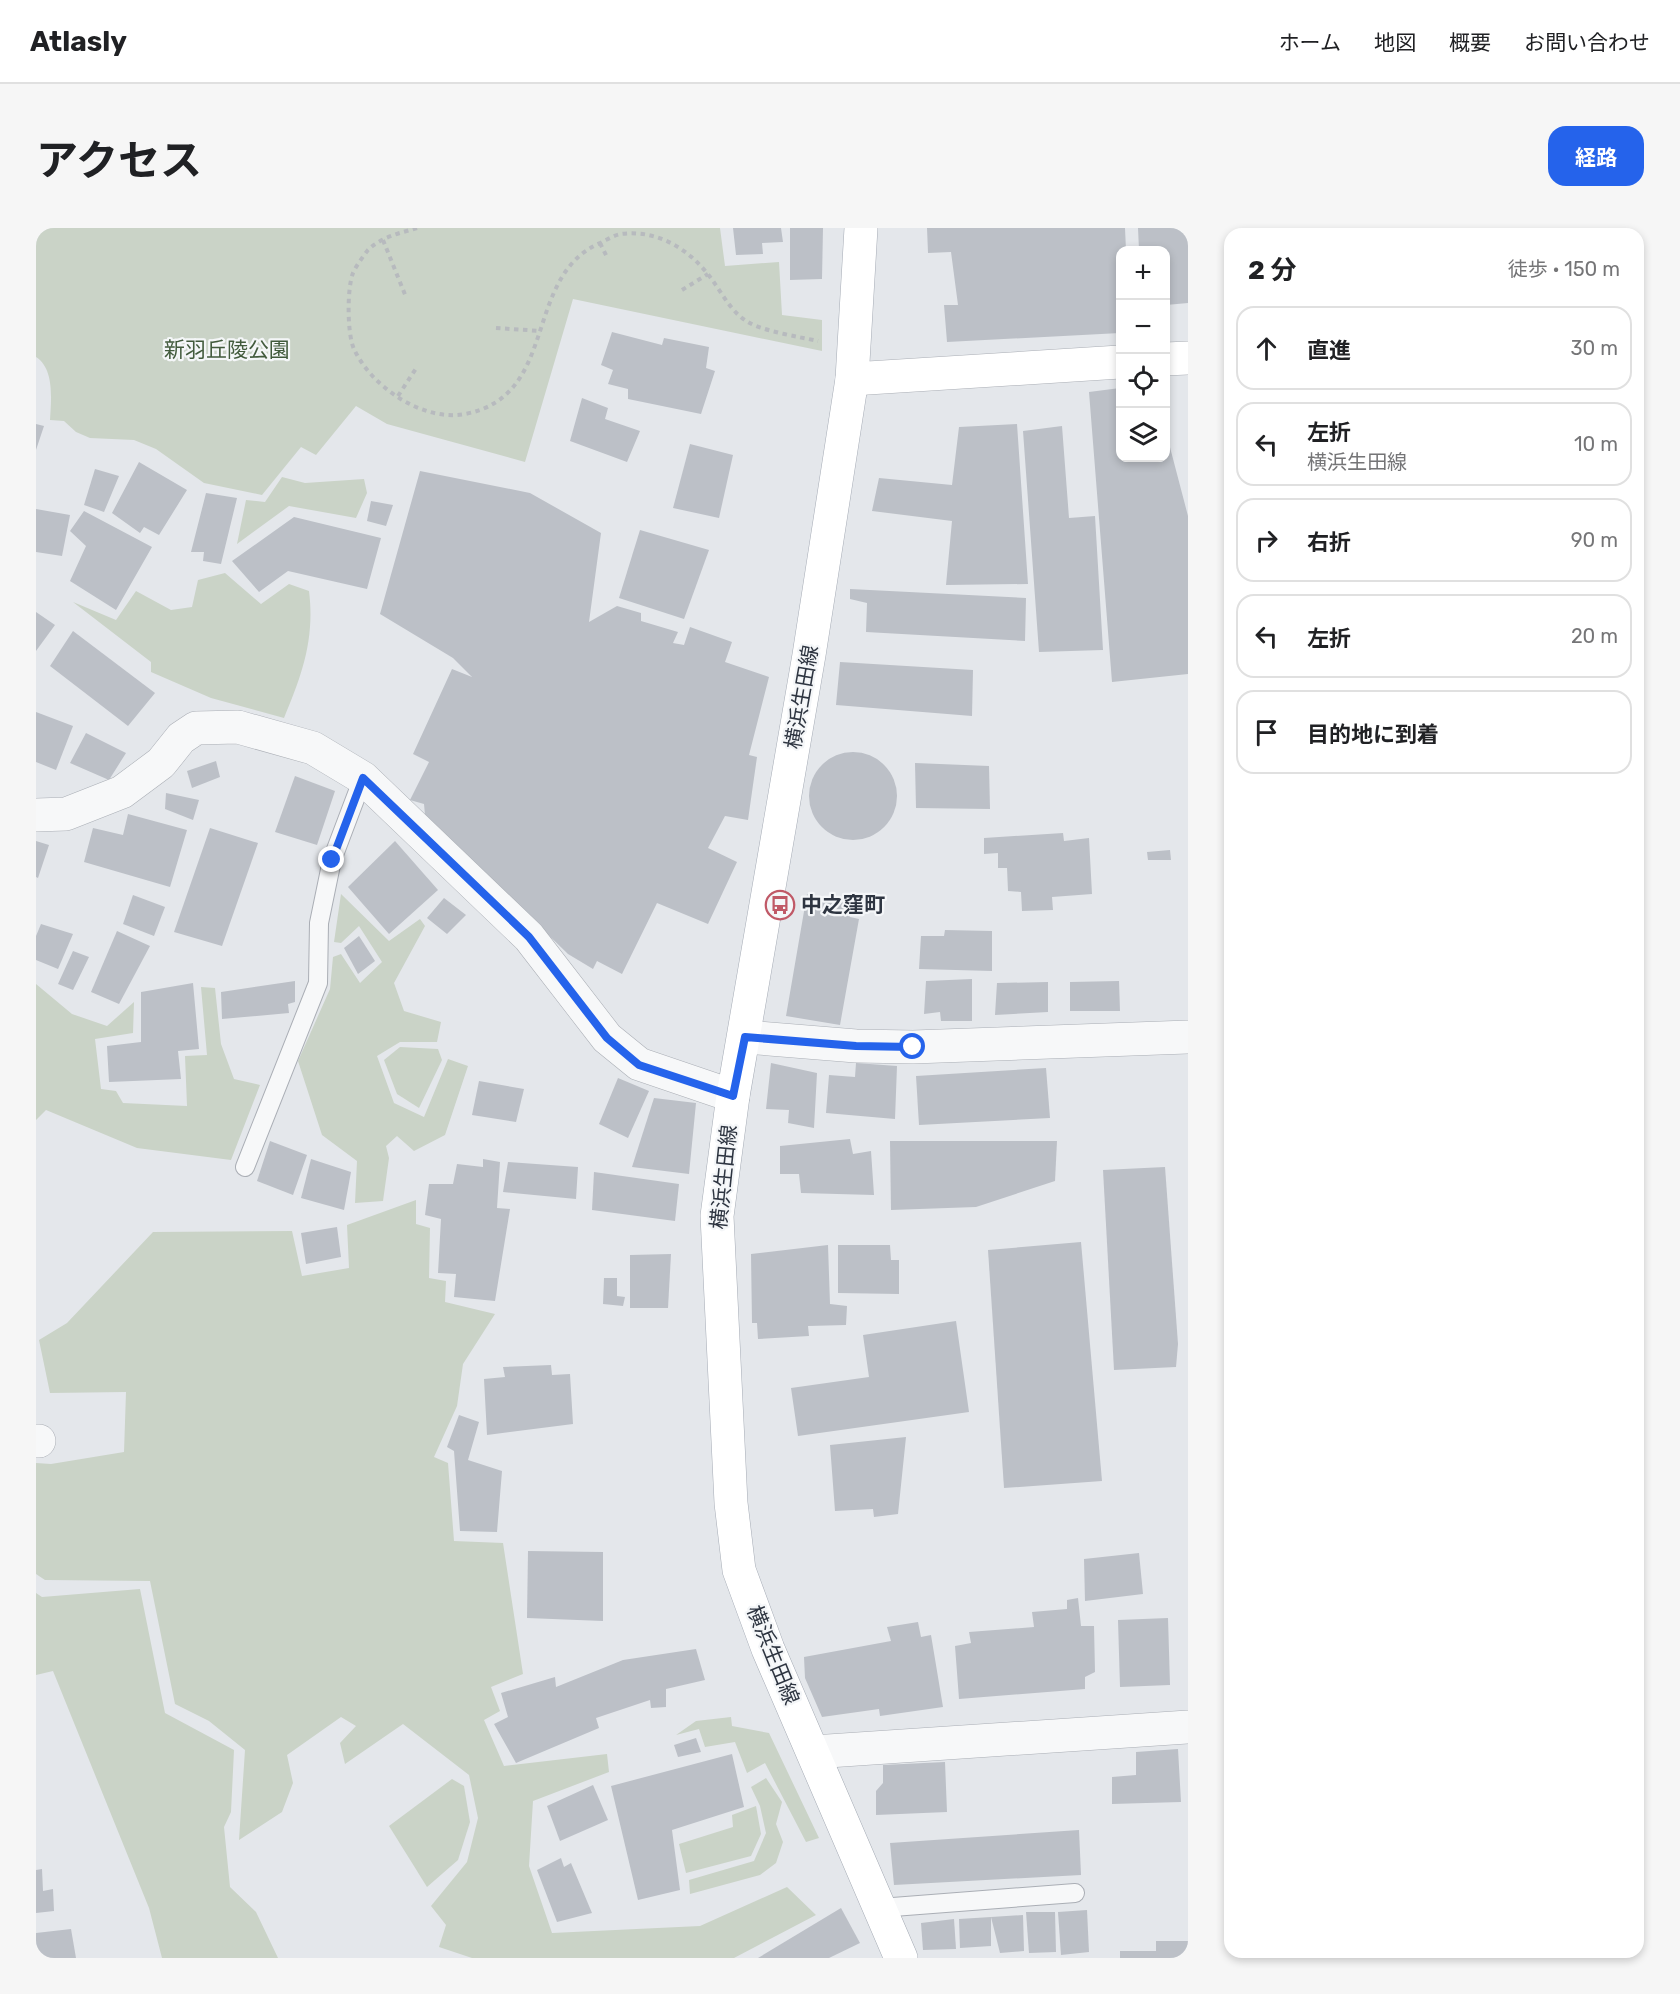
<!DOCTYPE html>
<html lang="ja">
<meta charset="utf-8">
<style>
:root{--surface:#fff;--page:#f6f6f6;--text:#202124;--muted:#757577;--line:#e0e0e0;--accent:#2563eb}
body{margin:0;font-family:Rubik,"Noto Sans JP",sans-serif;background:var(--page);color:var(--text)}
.controls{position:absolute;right:18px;top:18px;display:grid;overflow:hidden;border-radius:12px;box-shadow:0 3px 9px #0003}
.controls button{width:54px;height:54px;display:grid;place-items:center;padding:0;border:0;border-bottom:2px solid var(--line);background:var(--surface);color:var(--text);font:30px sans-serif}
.stop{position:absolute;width:18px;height:18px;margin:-14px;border:4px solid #2563eb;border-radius:50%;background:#fff}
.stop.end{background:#2563eb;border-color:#fff;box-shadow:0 2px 6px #0008}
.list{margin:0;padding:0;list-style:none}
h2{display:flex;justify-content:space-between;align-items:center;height:78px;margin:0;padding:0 24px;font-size:26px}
h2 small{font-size:20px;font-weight:400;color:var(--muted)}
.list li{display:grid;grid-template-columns:39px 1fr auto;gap:18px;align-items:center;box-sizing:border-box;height:84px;margin:0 12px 12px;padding:0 12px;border:2px solid var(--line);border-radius:18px}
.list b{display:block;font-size:22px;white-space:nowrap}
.list p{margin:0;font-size:20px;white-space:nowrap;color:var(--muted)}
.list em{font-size:20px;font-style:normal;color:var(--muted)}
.icon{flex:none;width:33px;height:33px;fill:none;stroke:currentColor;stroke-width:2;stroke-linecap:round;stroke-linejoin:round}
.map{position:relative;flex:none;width:1152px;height:1730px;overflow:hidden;border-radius:18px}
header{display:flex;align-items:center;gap:36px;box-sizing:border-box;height:84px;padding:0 30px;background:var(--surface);border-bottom:2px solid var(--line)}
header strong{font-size:28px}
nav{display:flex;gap:33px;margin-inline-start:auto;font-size:21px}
.intro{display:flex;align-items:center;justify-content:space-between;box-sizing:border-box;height:144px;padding:0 36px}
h1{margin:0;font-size:42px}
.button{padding:15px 27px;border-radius:18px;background:var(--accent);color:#fff;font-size:21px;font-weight:700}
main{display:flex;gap:36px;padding:0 36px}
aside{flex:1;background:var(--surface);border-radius:18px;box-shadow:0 3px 9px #0003}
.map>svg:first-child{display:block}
</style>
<header>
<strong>Atlasly</strong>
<nav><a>ホーム</a><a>地図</a><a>概要</a><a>お問い合わせ</a></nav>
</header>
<div class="intro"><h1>アクセス</h1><a class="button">経路</a></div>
<main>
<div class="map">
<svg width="1152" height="1730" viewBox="0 0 1152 1730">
<rect width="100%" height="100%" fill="#e4e7eb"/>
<!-- green -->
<g fill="#cad3c7">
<path d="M 0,0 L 684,0 L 689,38 L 743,34 L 746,87 L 786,92 L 786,123 L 537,71 L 489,234 L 351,196 L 320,178 L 280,227 L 265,219 L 226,267 L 168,255 L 120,221 L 98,212 L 54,210 L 40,204 L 28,193 L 14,192 C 15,173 19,141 0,129 Z"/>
<path d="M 246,249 L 269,255 L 328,251 L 331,265 L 320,290 L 253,278 L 201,316 L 210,272 L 229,274 Z"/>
<path d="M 189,345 L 225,376 L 253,356 L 273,363 C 279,411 266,447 248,490 L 175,470 L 115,444 L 115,434 L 37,374 L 80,392 L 100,363 L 135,382 L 156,379 L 162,352 Z"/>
<path d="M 305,666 L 353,713 L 384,691 L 389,698 L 358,755 L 368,783 L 405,794 L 401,814 L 364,814 L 341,828 L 358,875 L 388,889 L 412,831 L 432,838 L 409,907 L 378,923 L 361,908 L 350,918 L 353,930 L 347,973 L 319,975 L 321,933 L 286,907 L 262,833 L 294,761 L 297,729 L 305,726 L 324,755 L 346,734 L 323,698 L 305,715 L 298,714 Z"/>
<path d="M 0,756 L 36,786 L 71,798 L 98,774 L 97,805 L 59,811 L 65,861 L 80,863 L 87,875 L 151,878 L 149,828 L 171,827 L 165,759 L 179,760 L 185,816 L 198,851 L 224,857 L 195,932 L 101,920 L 10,882 L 0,892 Z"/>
<path d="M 364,819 L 402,821 L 406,832 L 383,880 L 361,866 L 348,832 Z"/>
<path d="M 380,972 L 380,996 L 394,1000 L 393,1050 L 410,1053 L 409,1074 L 459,1086 L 427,1136 L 421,1178 L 398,1229 L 412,1235 L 418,1313 L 467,1315 L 487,1446 L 455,1459 L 464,1483 L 448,1492 L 468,1538 L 571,1526 L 573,1544 L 497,1573 L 493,1638 L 516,1705 L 664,1698 L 751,1659 L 780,1687 L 698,1730 L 436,1730 L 403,1719 L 410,1697 L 395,1678 L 431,1634 L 442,1590 L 433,1547 L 367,1496 L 309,1536 L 304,1515 L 320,1498 L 305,1489 L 251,1527 L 257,1555 L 246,1584 L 203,1612 L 209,1522 L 173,1493 L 139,1476 L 114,1353 L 9,1352 L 0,1346 L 0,1235 L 15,1236 L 88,1224 L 90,1164 L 14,1165 L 3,1112 L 31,1095 L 117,1004 L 256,1003 L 266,1048 L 313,1040 L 311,997 Z"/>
<path d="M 104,1361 L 129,1485 L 198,1522 L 195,1584 L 188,1599 L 194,1659 L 220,1684 L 242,1730 L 126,1730 L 113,1680 L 17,1443 L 0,1447 L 0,1365 L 6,1369 Z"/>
<path d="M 695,1489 L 696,1498 L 733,1505 L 783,1610 L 770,1614 L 729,1535 L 711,1545 L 699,1514 L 669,1519 L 663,1501 L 640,1507 L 660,1493 Z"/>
<path d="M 730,1550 L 746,1574 L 740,1596 L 747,1614 L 740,1635 L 724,1647 L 654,1666 L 653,1652 L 718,1633 L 730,1605 L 724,1578 L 715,1559 Z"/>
<path d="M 416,1551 L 428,1558 L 434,1594 L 422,1632 L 391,1659 L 353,1598 Z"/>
<path d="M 720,1578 L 725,1606 L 715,1628 L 650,1645 L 643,1616 L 697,1599 L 696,1587 Z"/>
</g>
<!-- building -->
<g fill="#bcc0c7">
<path d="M 697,0 L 745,0 L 747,14 L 726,15 L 727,26 L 700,27 Z"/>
<path d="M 754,0 L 787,0 L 786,51 L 754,52 Z"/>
<path d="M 891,0 L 1089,0 L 1090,22 L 1084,22 L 1084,105 L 911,114 L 908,77 L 922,77 L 915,24 L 892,25 Z"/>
<path d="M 1102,0 L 1152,0 L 1152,75 L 1130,77 L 1130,22 L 1103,22 Z"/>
<path d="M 576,104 L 626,117 L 628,110 L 673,119 L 670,140 L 679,143 L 665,186 L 592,171 L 592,161 L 572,156 L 577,142 L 565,137 Z"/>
<path d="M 1084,160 L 1084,230 L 1130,230 L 1130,204 L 1152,288 L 1152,446 L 1076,454 L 1053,164 Z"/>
<path d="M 546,170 L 572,180 L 569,191 L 604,203 L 591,234 L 534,213 Z"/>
<path d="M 0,196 L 8,198 L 0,222 Z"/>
<path d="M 981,196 L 992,356 L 910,357 L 916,293 L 836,283 L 843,250 L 916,257 L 923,199 Z"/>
<path d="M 1026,198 L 1033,290 L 1059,288 L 1067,422 L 1003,424 L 987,203 Z"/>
<path d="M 654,216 L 697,227 L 683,290 L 637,280 Z"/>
<path d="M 103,234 L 151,262 L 123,307 L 108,299 L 104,305 L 76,285 Z"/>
<path d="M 59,241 L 83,248 L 68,284 L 48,277 Z"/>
<path d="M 384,243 L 494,265 L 565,305 L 553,394 L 581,378 L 605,385 L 605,393 L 642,404 L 637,415 L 648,417 L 654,399 L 696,414 L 689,434 L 733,449 L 713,527 L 721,529 L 712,592 L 689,588 L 672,620 L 701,634 L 672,696 L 621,675 L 586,746 L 561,733 L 557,741 L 532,726 L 389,587 L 388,576 L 374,572 L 393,534 L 377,526 L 416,441 L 436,449 L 417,430 L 344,386 Z"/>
<path d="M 170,265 L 201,270 L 185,336 L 167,333 L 168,324 L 155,324 Z"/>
<path d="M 335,273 L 357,277 L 350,298 L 331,293 Z"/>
<path d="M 0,281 L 34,287 L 26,328 L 0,324 Z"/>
<path d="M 48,283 L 116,319 L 80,382 L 34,353 L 50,318 L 34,303 Z"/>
<path d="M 258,289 L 345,310 L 331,361 L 252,343 L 223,364 L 196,333 Z"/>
<path d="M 604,302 L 673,322 L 648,391 L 583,370 Z"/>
<path d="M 814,361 L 990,370 L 989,413 L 830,404 L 831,375 L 814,371 Z"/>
<path d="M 0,384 L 19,397 L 0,423 Z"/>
<path d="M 37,403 L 119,465 L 92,498 L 14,438 Z"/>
<path d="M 804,434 L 937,442 L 936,488 L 800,477 Z"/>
<path d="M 0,484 L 37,498 L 20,542 L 0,534 Z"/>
<path d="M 50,505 L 90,525 L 73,552 L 34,535 Z"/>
<circle cx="817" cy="568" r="44"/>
<path d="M 180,533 L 184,549 L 156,560 L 151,543 Z"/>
<path d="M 879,535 L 953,538 L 954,581 L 880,580 Z"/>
<path d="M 259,548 L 299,563 L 281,617 L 239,604 Z"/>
<path d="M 130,565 L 163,572 L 157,592 L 129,581 Z"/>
<path d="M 92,586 L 151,602 L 134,659 L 48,634 L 57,600 L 87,607 Z"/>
<path d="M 174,600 L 222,615 L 186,718 L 138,704 Z"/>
<path d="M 1027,605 L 1028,613 L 1053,610 L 1056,666 L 1016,669 L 1017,682 L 986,683 L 985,664 L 972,663 L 971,640 L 962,640 L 962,625 L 948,626 L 948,610 Z"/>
<path d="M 0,613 L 13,617 L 2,650 L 0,649 Z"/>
<path d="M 359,613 L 402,662 L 353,706 L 312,659 Z"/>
<path d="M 1134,622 L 1135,632 L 1112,632 L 1111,624 Z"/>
<path d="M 771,666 L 814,676 L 814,689 L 823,691 L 804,797 L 750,788 Z"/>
<path d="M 97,667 L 129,679 L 118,708 L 87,696 Z"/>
<path d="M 408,670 L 430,687 L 411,706 L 391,690 Z"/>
<path d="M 5,696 L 37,706 L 22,741 L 0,732 L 0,708 Z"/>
<path d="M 909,702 L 956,703 L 956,743 L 883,741 L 885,708 L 908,708 Z"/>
<path d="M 81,703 L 114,718 L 83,776 L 55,764 Z"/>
<path d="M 323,708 L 339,733 L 322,746 L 308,720 Z"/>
<path d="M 37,723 L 53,729 L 37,762 L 22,756 Z"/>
<path d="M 936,751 L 936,793 L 905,793 L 904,784 L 888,786 L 890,753 Z"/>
<path d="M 259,753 L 259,774 L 252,776 L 253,785 L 186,791 L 185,764 Z"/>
<path d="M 1083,753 L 1084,783 L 1034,783 L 1034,754 Z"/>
<path d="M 1012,754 L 1012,784 L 959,787 L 961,755 Z"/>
<path d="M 157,755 L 163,821 L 142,823 L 145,851 L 73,854 L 71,818 L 105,814 L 105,764 Z"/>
<path d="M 735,835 L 781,845 L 778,900 L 752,895 L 753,882 L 730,881 Z"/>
<path d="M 820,835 L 861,838 L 859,891 L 790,885 L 793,847 L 819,849 Z"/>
<path d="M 1010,840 L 1014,890 L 883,897 L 880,848 Z"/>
<path d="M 582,850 L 613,863 L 592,910 L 563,896 Z"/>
<path d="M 443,853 L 488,861 L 480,894 L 436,887 Z"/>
<path d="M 618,870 L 660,875 L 653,946 L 596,939 Z"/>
<path d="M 814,911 L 817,926 L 835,923 L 838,967 L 765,965 L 763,946 L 744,946 L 744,918 Z"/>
<path d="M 234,913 L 271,927 L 257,967 L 221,953 Z"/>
<path d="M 854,913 L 1021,913 L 1019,953 L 940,979 L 855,982 Z"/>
<path d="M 275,931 L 315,944 L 308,982 L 265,970 Z"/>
<path d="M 447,931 L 464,934 L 461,980 L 474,981 L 459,1073 L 418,1069 L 420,1046 L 402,1045 L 405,991 L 389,987 L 393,956 L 417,956 L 421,936 L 447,939 Z"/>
<path d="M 472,934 L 542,939 L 540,971 L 467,964 Z"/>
<path d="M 1129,939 L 1142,1116 L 1140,1139 L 1078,1142 L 1067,942 Z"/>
<path d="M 558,944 L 643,956 L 639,993 L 556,982 Z"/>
<path d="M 301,999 L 305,1029 L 270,1036 L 265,1005 Z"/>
<path d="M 1045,1014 L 1066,1253 L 968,1260 L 952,1022 Z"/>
<path d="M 792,1017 L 794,1076 L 811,1078 L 810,1097 L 772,1098 L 773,1108 L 722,1111 L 721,1095 L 716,1095 L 715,1026 Z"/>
<path d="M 802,1017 L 854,1017 L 855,1032 L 863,1032 L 863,1066 L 802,1065 Z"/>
<path d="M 635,1026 L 632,1080 L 594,1080 L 594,1027 Z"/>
<path d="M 568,1050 L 581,1050 L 581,1068 L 589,1069 L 587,1078 L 567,1076 Z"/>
<path d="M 920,1093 L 933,1184 L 762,1208 L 755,1160 L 833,1149 L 827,1107 Z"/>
<path d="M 515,1137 L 516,1147 L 534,1146 L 537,1196 L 451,1207 L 448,1151 L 469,1149 L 467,1139 Z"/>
<path d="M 423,1187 L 443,1194 L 432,1232 L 466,1243 L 461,1304 L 424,1303 L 418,1223 L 411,1219 Z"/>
<path d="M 870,1209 L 862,1286 L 838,1289 L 837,1281 L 799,1283 L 794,1217 Z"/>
<path d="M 492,1323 L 567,1324 L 567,1393 L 491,1390 Z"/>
<path d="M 1103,1325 L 1107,1366 L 1049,1373 L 1048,1331 Z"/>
<path d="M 1042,1370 L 1045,1398 L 1058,1398 L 1059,1444 L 1049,1449 L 1049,1461 L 923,1471 L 919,1418 L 935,1415 L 933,1404 L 998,1399 L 996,1384 L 1031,1381 L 1031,1372 Z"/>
<path d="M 1132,1390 L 1134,1457 L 1084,1459 L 1082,1392 Z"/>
<path d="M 882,1394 L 885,1409 L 895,1407 L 907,1479 L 844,1488 L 843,1481 L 786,1489 L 769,1450 L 768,1429 L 855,1413 L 851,1399 Z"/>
<path d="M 660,1421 L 669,1452 L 630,1461 L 630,1479 L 615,1480 L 614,1472 L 560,1490 L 563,1500 L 480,1535 L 458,1496 L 472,1489 L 465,1465 L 519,1449 L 520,1459 L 587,1432 Z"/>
<path d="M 660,1510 L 665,1524 L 642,1529 L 638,1517 Z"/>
<path d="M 1142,1521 L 1145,1574 L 1076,1576 L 1076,1549 L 1100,1547 L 1100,1524 Z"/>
<path d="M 696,1526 L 708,1579 L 636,1602 L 644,1662 L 602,1672 L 575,1558 Z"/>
<path d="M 909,1534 L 911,1584 L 840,1587 L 840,1563 L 847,1555 L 847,1537 Z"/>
<path d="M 557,1557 L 572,1592 L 524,1613 L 511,1578 Z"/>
<path d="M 1043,1602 L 1045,1647 L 858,1657 L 854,1615 Z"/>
<path d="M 525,1630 L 528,1639 L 535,1635 L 556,1685 L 521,1694 L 501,1642 Z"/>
<path d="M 6,1641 L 7,1663 L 17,1661 L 18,1683 L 0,1685 L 0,1642 Z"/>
<path d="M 805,1680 L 824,1715 L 793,1730 L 722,1730 Z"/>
<path d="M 1051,1682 L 1053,1724 L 1025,1727 L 1022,1684 Z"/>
<path d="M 990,1684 L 1019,1684 L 1020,1724 L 993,1725 Z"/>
<path d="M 987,1687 L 988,1723 L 964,1725 L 955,1689 Z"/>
<path d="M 955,1689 L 955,1718 L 924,1720 L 923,1691 Z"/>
<path d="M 918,1691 L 920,1721 L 887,1722 L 885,1695 Z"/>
<path d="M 35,1701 L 40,1730 L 0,1730 L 0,1705 Z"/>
<path d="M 1120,1713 L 1152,1713 L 1152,1730 L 1084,1730 L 1084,1723 L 1120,1723 Z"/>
</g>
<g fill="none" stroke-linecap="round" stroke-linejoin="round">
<!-- lane casing -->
<g stroke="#aaaeb5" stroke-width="20">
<g id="lane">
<path d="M 209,939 L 282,755 L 283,695 L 296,632 L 327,550"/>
<path d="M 844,1680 L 1039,1665"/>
</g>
</g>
<!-- street casing -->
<g stroke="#aaaeb5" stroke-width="34">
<g id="street">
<path d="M 0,587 L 30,586 L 86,564 L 125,535 L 145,510 L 160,500 L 202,499 L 277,520 L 327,550 L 493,709 L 571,810 L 603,836 L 697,868"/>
<path d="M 709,809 L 820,818 L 877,819 L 1152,809"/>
<path d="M 0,1213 L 3,1213"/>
<path d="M 777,1524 L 1152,1499"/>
</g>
</g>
<!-- secondary casing -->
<g stroke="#aaaeb5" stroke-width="34">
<g id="secondary">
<path d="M 1130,131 L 1152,130"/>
<path d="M 816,151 L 1084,134"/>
</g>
</g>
<!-- primary casing -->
<g stroke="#a5abb5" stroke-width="34">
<path id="primary" d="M 825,0 L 816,151 L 773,427 L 697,868 L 681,988 L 695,1275 L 703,1342 L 732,1421 L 865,1730"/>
</g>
<!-- path -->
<g stroke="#b7babe" stroke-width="4" stroke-dasharray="4.5 4.5" stroke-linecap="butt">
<path d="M 381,0 C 364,5 345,9 332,22 C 328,27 320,38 317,45 C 311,60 311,106 318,121 C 335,158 386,194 429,186 C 524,168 486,49 564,15 C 571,12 578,7 585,6 C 623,1 656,23 677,53 C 687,67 697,86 712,94 C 726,103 764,109 782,113"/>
<path d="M 347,12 L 370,69"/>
<path d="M 564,15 L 571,29"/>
<path d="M 646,62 L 672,46"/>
<path d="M 460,100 L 505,103"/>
<path d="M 362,168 L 381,139"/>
</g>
<!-- lane -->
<use href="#lane" stroke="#f7f8f9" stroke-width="18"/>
<!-- street -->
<use href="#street" stroke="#f7f8f9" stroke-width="33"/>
<!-- secondary -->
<use href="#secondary" stroke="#fff" stroke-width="33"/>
<!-- primary -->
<use href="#primary" stroke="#fff" stroke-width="33"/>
</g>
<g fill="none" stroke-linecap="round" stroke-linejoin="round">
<!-- route -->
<path stroke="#2563eb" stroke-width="8" d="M 296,632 L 327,550 L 493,709 L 571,810 L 603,837 L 697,868 L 709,809 L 820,818 L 877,819"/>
</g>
<!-- icons -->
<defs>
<g id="bus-ring" transform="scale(1.5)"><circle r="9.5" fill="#f4f6f8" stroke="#c05967" stroke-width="1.5"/><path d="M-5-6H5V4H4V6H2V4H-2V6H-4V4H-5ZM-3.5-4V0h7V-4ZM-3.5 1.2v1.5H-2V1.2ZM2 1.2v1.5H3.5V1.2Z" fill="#c05967"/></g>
</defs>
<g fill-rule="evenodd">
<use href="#bus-ring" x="744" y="677"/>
</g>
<g text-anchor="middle" stroke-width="4.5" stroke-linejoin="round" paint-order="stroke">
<!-- park labels -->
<g font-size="21" fill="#425b3d" stroke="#f4f6f8">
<text x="191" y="129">新羽丘陵公園</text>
</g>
<!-- street labels -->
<g font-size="21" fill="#2e3541" stroke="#f4f6f8">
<text transform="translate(766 469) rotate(-80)" y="7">横浜生田線</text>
<text transform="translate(688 949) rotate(-84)" y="7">横浜生田線</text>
<text transform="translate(737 1427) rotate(68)" y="7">横浜生田線</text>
</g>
<!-- poi labels -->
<g font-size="21" font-weight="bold" fill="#2e3541" stroke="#f4f6f8" text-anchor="start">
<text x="765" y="684">中之窪町</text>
</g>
</g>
</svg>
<div class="controls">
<button>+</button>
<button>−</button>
<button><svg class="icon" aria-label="locate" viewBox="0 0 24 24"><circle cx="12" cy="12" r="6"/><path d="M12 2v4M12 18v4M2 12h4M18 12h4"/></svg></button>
<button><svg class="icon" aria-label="layers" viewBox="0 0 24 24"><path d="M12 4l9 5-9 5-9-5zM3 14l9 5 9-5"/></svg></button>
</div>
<div class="stop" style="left:877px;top:819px"></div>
<div class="stop end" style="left:296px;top:632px"></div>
</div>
<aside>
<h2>2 分<small>徒歩 · 150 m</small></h2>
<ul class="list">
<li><svg class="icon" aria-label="ahead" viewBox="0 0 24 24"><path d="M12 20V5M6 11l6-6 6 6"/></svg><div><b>直進</b></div><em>30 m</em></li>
<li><svg class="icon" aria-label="left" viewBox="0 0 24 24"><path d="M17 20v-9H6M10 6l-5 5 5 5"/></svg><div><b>左折</b><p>横浜生田線</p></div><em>10 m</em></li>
<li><svg class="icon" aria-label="right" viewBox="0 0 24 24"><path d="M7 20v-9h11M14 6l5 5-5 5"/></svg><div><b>右折</b></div><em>90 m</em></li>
<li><svg class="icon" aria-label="left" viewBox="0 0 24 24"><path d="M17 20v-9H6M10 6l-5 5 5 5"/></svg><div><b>左折</b></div><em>20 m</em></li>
<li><svg class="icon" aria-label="arrive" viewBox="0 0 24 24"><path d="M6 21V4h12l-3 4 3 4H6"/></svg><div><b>目的地に到着</b></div></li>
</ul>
</aside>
</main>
